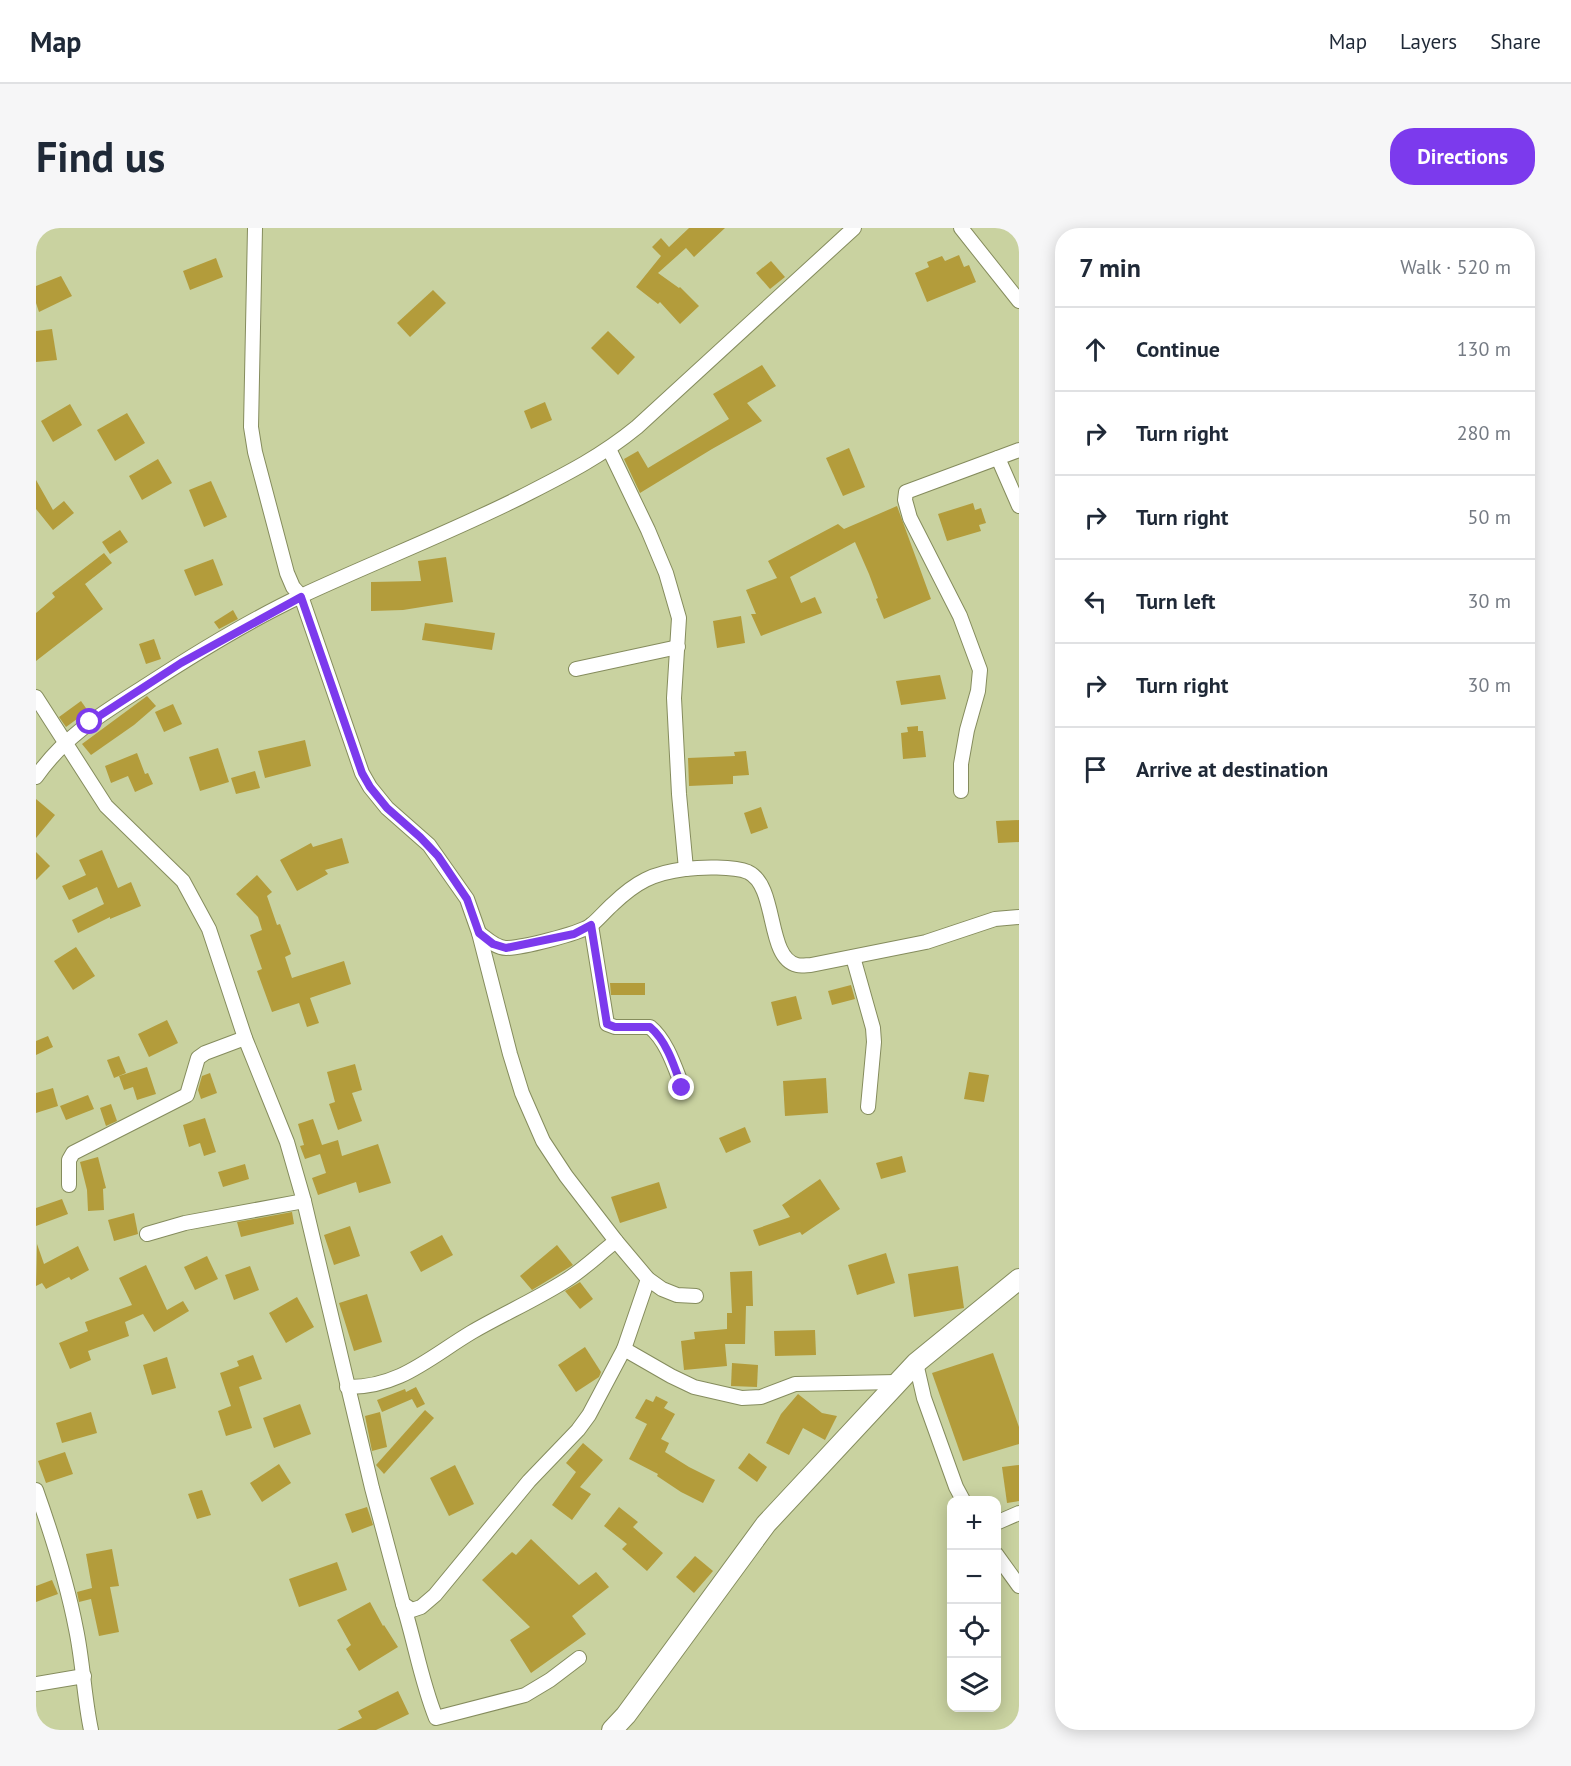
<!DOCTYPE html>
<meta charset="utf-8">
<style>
:root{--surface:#fff;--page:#f6f6f7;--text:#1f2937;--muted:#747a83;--line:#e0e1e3;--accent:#7c3aed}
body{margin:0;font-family:"PT Sans",sans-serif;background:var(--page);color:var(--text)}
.controls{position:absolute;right:18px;bottom:18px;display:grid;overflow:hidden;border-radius:12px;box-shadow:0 3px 15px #0003}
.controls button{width:54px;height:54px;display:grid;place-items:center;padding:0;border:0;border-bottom:2px solid var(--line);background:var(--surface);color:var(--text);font:30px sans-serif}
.stop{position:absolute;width:18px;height:18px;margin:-14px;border:4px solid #7c3aed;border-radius:50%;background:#fff}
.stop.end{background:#7c3aed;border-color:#fff;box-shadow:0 2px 6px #0008}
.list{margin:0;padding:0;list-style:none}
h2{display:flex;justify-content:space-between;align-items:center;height:78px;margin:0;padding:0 24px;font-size:26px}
h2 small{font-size:20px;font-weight:400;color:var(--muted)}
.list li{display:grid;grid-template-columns:39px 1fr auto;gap:18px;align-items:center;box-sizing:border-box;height:84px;padding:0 24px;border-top:2px solid var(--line)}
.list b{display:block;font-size:22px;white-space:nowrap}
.list em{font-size:20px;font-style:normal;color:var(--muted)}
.icon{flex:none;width:33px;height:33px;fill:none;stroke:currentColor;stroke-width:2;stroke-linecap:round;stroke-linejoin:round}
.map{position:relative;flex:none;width:983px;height:1502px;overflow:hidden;border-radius:24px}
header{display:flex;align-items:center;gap:36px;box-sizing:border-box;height:84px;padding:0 30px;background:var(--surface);border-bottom:2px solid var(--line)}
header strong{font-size:28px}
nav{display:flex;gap:33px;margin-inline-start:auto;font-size:21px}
.intro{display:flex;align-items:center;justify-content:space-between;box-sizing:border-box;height:144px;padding:0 36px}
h1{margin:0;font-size:42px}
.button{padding:15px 27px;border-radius:24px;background:var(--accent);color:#fff;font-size:21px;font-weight:700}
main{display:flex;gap:36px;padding:0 36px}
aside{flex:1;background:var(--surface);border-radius:24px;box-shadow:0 3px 15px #0003}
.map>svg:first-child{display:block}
</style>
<header>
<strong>Map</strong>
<nav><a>Map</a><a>Layers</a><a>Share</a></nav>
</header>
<div class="intro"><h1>Find us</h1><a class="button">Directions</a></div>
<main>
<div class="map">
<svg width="983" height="1502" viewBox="0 0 983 1502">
<rect width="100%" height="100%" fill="#c9d2a0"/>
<!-- building -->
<g fill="#b39c3b">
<path d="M 653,0 L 689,0 L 658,29 L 650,20 L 622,45 L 643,60 L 644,59 L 663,78 L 644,96 L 624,74 L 622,76 L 600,59 L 625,28 L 616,19 L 625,10 L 633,19 Z"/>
<path d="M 923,27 L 928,39 L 933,37 L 940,54 L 891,74 L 879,45 L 893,39 L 891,34 L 906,28 L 909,33 Z"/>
<path d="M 180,30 L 187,49 L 154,62 L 147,43 Z"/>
<path d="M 735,33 L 749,49 L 734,61 L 720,45 Z"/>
<path d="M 25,48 L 36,68 L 3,84 L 0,75 L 0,58 Z"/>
<path d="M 397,62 L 410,75 L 374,109 L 361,95 Z"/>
<path d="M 16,101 L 21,132 L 0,134 L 0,103 Z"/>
<path d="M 572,103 L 599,129 L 582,147 L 555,120 Z"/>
<path d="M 726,137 L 740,158 L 711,175 L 726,193 L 676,221 L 604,265 L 588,231 L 602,223 L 612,240 L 693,191 L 677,166 Z"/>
<path d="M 509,174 L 516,192 L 495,201 L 488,183 Z"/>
<path d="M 34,176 L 46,197 L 17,214 L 5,193 Z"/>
<path d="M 91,185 L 109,215 L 79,233 L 61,202 Z"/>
<path d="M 813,220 L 829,259 L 807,268 L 790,230 Z"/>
<path d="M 122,231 L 136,255 L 106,272 L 93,248 Z"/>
<path d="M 0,252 L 17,282 L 28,273 L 38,285 L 17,302 L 0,281 Z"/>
<path d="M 175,253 L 191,289 L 168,299 L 153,262 Z"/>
<path d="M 937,275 L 939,282 L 945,280 L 950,295 L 943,297 L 945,303 L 911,313 L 902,286 Z"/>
<path d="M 861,278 L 895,371 L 848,391 L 840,371 L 842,370 L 833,346 L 819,314 L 754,349 L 765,375 L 779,369 L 786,385 L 725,408 L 715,386 L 720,386 L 710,362 L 741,350 L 732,333 L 802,296 L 808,301 Z"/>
<path d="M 84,302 L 92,314 L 74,326 L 66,314 Z"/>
<path d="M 68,325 L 76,335 L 49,356 L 67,381 L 0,433 L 0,385 L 19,369 L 16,365 Z"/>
<path d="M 410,329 L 417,374 L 367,382 L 335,383 L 335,354 L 385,353 L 382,333 Z"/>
<path d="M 177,331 L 187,357 L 159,368 L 148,342 Z"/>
<path d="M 197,382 L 202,391 L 183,401 L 178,394 Z"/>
<path d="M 705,388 L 709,415 L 681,420 L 677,393 Z"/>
<path d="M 389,395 L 459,405 L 456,422 L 386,412 Z"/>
<path d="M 118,411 L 125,431 L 110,436 L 103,416 Z"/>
<path d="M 904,447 L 910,471 L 865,477 L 860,453 Z"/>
<path d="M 111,468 L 120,478 L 98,497 L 55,527 L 46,516 Z"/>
<path d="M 45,473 L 52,483 L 30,499 L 23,489 Z"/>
<path d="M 137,476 L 146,496 L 128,504 L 119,484 Z"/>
<path d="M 882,498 L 882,503 L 887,503 L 890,529 L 867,531 L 865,505 L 872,504 L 871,499 Z"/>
<path d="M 269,512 L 275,538 L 229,550 L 222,523 Z"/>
<path d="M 182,520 L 193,554 L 164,563 L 153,529 Z"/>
<path d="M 710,523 L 713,547 L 697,548 L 697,556 L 653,558 L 652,530 L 699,528 L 698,524 Z"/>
<path d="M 101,525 L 109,546 L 112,545 L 117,556 L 99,564 L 92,548 L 75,555 L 69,538 Z"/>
<path d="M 219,543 L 224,560 L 200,566 L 195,550 Z"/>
<path d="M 0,571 L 19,587 L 0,610 Z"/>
<path d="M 725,579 L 732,600 L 715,606 L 708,585 Z"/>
<path d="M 983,592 L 983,614 L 962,615 L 960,593 Z"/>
<path d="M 306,610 L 313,635 L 289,642 L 292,646 L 261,663 L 244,632 L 275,615 L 277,619 Z"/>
<path d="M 66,622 L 82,660 L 95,654 L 105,678 L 74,691 L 74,689 L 42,705 L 36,692 L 68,676 L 61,659 L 33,672 L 26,658 L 50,647 L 43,632 Z"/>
<path d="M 0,624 L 14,638 L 0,652 Z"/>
<path d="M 221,647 L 236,664 L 231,668 L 241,697 L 244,696 L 255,726 L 249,729 L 256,750 L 308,733 L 315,756 L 274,770 L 283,795 L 271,799 L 263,775 L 236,784 L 221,743 L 226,741 L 214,707 L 226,702 L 222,689 L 200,666 Z"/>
<path d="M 40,719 L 59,748 L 37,762 L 18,733 Z"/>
<path d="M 574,755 L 609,755 L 609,767 L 575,767 Z"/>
<path d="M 815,757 L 819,771 L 796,777 L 792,763 Z"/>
<path d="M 760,768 L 766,791 L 741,798 L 735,774 Z"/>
<path d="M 131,792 L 142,815 L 113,829 L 102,806 Z"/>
<path d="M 12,808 L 17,819 L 0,827 L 0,813 Z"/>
<path d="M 83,828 L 90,845 L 78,850 L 71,832 Z"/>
<path d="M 319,836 L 326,862 L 316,865 L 326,893 L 302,902 L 293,876 L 299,874 L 291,844 Z"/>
<path d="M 111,839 L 120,866 L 101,872 L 97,859 L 88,862 L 83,848 Z"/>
<path d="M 933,844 L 953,847 L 948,874 L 928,871 Z"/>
<path d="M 174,845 L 181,865 L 165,871 L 162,862 L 166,848 Z"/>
<path d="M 790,850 L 792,885 L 749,888 L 747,853 Z"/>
<path d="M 17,860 L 22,878 L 0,885 L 0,865 Z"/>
<path d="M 52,867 L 58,881 L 30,892 L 24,878 Z"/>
<path d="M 75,876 L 81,893 L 70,898 L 64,880 Z"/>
<path d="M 169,890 L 180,924 L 168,928 L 164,915 L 153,919 L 147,897 Z"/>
<path d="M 277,891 L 286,917 L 302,912 L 306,928 L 342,916 L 355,955 L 323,965 L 320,954 L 282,967 L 276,950 L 290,945 L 284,926 L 269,931 L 264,918 L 268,917 L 262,896 Z"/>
<path d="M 709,899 L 715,914 L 690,925 L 683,910 Z"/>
<path d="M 866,928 L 870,944 L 845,951 L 840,935 Z"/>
<path d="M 62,929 L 70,960 L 67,961 L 68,982 L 52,983 L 51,962 L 44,934 Z"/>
<path d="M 209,936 L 213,951 L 187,959 L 182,944 Z"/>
<path d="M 784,951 L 804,981 L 766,1007 L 764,1004 L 723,1018 L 717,1002 L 754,989 L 746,977 Z"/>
<path d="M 623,954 L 631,980 L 584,995 L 575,969 Z"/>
<path d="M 26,971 L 32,986 L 0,998 L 0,980 Z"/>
<path d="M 256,984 L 258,996 L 205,1009 L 201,994 Z"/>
<path d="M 98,985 L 102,1006 L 78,1013 L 72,992 Z"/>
<path d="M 314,998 L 324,1028 L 298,1037 L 288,1007 Z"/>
<path d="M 406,1007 L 417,1027 L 385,1044 L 374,1024 Z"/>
<path d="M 1,1016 L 8,1036 L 42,1018 L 53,1042 L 35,1052 L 33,1049 L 10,1061 L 6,1055 L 0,1058 Z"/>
<path d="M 521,1017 L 537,1037 L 496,1062 L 484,1048 Z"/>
<path d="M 850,1025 L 859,1055 L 821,1067 L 812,1037 Z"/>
<path d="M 171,1028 L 182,1051 L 159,1062 L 148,1039 Z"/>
<path d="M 110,1037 L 131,1082 L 147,1073 L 153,1083 L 118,1104 L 107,1086 L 89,1094 L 93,1108 L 52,1123 L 55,1132 L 34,1141 L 23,1115 L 52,1103 L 49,1094 L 96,1077 L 83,1050 Z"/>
<path d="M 214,1038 L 223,1062 L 198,1072 L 189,1047 Z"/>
<path d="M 922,1038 L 928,1080 L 878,1089 L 872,1046 Z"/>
<path d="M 716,1043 L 717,1078 L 710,1078 L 709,1116 L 689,1116 L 691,1138 L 648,1142 L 645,1113 L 659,1111 L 658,1104 L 691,1101 L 691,1085 L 696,1085 L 694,1044 Z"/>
<path d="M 544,1054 L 557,1071 L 544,1081 L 529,1063 Z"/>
<path d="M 331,1066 L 346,1114 L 318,1123 L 303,1075 Z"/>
<path d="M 261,1069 L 278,1099 L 250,1115 L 233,1085 Z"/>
<path d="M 779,1102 L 780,1127 L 739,1128 L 738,1103 Z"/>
<path d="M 549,1119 L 565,1144 L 563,1149 L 540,1164 L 522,1137 Z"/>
<path d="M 957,1125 L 983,1199 L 983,1216 L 927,1233 L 896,1145 Z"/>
<path d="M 217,1127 L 226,1151 L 203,1159 L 216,1200 L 190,1208 L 182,1183 L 195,1178 L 184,1145 L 203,1138 L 201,1133 Z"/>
<path d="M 131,1129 L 140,1160 L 116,1167 L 107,1137 Z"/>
<path d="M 696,1135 L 722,1137 L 721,1159 L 695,1158 Z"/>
<path d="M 380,1159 L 389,1176 L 381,1180 L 376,1171 L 346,1184 L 341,1172 L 369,1161 L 370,1164 Z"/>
<path d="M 762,1166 L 786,1185 L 801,1188 L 789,1212 L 767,1200 L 753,1227 L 730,1215 L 745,1186 Z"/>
<path d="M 620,1168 L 632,1174 L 628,1180 L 639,1186 L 625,1211 L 633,1215 L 629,1224 L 653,1239 L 679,1252 L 667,1275 L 645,1264 L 621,1248 L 622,1246 L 593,1231 L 611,1196 L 599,1190 L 610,1171 L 617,1174 Z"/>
<path d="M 264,1176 L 275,1206 L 238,1220 L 227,1190 Z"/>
<path d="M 389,1182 L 398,1190 L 348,1246 L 340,1237 Z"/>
<path d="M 55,1184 L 61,1205 L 26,1215 L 20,1195 Z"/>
<path d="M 344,1184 L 351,1219 L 336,1223 L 329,1188 Z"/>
<path d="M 547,1215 L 567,1232 L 544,1259 L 555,1266 L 536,1292 L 516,1277 L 540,1244 L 530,1235 Z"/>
<path d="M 29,1224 L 37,1246 L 10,1255 L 2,1233 Z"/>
<path d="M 713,1225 L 731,1239 L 721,1254 L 702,1240 Z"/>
<path d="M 243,1236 L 255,1255 L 226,1274 L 214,1255 Z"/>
<path d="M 419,1237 L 438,1276 L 413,1288 L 394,1250 Z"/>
<path d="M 983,1237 L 983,1273 L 971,1275 L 966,1239 Z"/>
<path d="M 166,1262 L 175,1287 L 161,1291 L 152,1266 Z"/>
<path d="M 331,1279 L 337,1297 L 316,1305 L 309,1286 Z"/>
<path d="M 583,1279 L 602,1294 L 597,1299 L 627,1325 L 611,1343 L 586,1321 L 591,1316 L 568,1298 Z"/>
<path d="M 495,1311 L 543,1357 L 560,1344 L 573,1359 L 536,1388 L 550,1406 L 495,1445 L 474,1412 L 494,1399 L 446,1352 L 476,1324 L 480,1327 Z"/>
<path d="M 76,1321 L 83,1358 L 74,1359 L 83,1404 L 63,1408 L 55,1371 L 43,1374 L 41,1364 L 56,1360 L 50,1326 Z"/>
<path d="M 659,1328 L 677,1343 L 658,1365 L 640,1349 Z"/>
<path d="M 301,1334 L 311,1362 L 263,1379 L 253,1351 Z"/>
<path d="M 16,1352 L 22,1366 L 0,1374 L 0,1358 Z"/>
<path d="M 334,1374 L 347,1398 L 348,1397 L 362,1419 L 323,1443 L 310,1421 L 315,1417 L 301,1392 Z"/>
<path d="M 362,1463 L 373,1486 L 340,1502 L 301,1502 L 326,1490 L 322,1483 Z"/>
</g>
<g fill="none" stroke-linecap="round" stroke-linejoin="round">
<!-- street casing -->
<g stroke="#858c5d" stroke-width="16">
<g id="street">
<path d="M 219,0 L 215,199 L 219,224 L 251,345 L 257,359 L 265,368 L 326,545 L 334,559 L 351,580 L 393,617 L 431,671 L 443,705 L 474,826 L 486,865 L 507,913 L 530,948 L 580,1013 L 612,1051 L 626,1061 L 641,1067 L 660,1068"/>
<path d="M 925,0 L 983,73"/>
<path d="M 573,221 L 612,302 L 630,345 L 643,390 L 638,470 L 643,566 L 650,641"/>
<path d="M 962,230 L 983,278"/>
<path d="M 540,441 L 642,419"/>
<path d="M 0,469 L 70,578 L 147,653 L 173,701 L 209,810 L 251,914 L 268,973 L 336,1260 L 367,1376 L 376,1382 L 385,1379 L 399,1367 L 493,1253 L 542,1202 L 553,1187 L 588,1121 L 612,1051"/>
<path d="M 0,549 C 30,506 69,484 111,457 C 160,425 212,393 265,368 C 338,334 413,305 485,269 C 528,247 563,230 601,199 L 818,0"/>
<path d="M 925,563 L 925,536 L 931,502 L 942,463 L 944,442 L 924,388 L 874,290 L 869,272 L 870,264 L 983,222"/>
<path d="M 555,697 L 571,796 L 579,799 L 614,799 C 631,813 639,840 647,860"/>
<path d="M 443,705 C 451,711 460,720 470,720 C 486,720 541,706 554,698 C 562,692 569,683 577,676 C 600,654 617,645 649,641 C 664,639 698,638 712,644 C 742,658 730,730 761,737 C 765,738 771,737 775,737 L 890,714 L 959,691 L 983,689"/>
<path d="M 817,729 L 837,800 L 838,814 L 832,879"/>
<path d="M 33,957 L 33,932 L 37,925 L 151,867 L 162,830 L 169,825 L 209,810"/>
<path d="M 111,1006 L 149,995 L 268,973"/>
<path d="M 588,1121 L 635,1148 L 658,1159 L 706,1170 L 725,1169 L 759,1156 L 861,1154"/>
<path d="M 880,1135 L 888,1170 L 920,1259 L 927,1272"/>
<path d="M 311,1159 C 363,1160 394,1129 436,1104 C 467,1086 499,1072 529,1053 C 547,1042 563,1026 580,1013"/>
<path d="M 0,1262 C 16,1307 31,1354 40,1401 C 47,1434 48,1469 55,1502"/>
<path d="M 960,1295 L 983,1285"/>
<path d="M 960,1326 L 983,1358"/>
<path d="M 367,1376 C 379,1414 385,1453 400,1490 L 489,1467 L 514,1452 L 543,1430"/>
<path d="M 0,1456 L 48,1448"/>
</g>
</g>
<!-- secondary casing -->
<g stroke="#858c5d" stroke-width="22">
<path id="secondary" d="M 576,1502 L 590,1487 L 730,1296 L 880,1135 L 983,1051"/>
</g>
<!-- street -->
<use href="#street" stroke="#fff" stroke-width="14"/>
<!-- secondary -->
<use href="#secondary" stroke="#fff" stroke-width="20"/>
</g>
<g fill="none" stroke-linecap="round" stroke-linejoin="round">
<!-- route -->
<path stroke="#7c3aed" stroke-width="8" d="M 54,494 L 145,435 L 265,369 L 326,545 L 334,559 L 351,580 L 384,609 L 402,628 L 431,671 L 443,705 L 457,716 L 470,720 L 538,706 L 555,697 L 571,796 L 579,799 L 614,799 C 631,813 639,840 646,860"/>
</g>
</svg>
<div class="controls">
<button>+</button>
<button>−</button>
<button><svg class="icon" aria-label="locate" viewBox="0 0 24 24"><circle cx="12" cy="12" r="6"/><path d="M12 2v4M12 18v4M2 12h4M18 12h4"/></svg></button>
<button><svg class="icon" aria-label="layers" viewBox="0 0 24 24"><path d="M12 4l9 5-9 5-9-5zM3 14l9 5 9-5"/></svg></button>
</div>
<div class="stop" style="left:54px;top:494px"></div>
<div class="stop end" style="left:646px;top:860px"></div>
</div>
<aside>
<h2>7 min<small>Walk · 520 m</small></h2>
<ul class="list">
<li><svg class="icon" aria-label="ahead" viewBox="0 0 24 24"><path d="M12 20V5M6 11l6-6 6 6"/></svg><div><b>Continue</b></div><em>130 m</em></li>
<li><svg class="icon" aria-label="right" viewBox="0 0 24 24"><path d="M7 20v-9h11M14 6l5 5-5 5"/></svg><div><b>Turn right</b></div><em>280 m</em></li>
<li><svg class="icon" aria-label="right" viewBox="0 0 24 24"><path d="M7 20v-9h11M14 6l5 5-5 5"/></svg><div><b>Turn right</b></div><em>50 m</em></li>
<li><svg class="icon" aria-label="left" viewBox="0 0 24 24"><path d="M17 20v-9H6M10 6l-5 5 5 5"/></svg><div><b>Turn left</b></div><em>30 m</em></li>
<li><svg class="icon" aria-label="right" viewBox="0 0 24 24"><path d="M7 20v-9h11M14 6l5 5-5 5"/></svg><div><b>Turn right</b></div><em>30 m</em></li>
<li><svg class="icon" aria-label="arrive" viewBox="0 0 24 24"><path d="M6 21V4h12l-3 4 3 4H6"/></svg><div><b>Arrive at destination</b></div></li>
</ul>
</aside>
</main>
